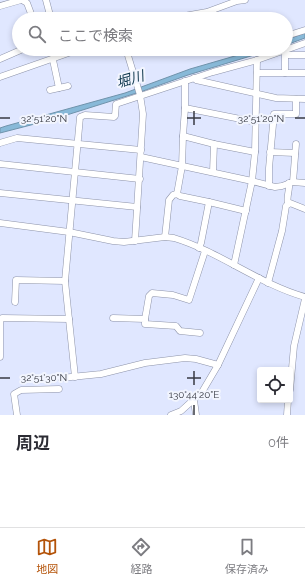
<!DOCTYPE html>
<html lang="ja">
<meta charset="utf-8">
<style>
:root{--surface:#fff;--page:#f2f2f3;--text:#2b2b33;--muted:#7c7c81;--line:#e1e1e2;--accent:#b45309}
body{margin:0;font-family:Raleway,"Noto Sans JP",sans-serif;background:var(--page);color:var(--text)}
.controls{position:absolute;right:12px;bottom:12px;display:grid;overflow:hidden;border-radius:4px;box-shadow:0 2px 6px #0003}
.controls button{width:36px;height:36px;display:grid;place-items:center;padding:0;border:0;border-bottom:1px solid var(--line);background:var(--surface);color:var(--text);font:20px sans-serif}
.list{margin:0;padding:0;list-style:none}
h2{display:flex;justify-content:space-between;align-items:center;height:52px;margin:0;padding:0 16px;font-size:17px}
h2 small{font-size:13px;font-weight:400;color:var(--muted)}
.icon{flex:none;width:22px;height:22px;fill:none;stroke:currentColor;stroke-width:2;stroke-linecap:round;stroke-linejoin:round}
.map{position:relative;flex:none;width:305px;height:415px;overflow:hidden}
.search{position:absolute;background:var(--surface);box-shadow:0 2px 6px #0003;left:12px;right:12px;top:12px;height:44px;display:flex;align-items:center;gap:10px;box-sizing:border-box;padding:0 14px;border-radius:22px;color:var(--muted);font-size:15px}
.sheet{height:112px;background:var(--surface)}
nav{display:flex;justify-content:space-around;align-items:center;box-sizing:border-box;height:56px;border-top:1px solid var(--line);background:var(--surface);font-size:11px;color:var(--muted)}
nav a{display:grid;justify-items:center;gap:2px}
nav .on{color:var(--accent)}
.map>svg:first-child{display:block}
</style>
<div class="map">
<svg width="305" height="415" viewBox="0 0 305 415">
<rect width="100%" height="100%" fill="#e0e7ff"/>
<!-- water -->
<g fill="#88b9d8" stroke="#7093ab">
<path d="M 305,33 L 305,38 L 286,45 L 286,40 Z"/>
<path d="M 259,49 L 274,49 L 188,75 L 143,91 L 54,119 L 0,133 L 0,128 L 6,126 L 125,93 L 190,69 Z"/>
</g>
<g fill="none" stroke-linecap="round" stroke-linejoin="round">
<!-- minor casing -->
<g stroke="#8d93a9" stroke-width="7">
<g id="minor">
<path d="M 22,0 L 27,3 L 33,19"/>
<path d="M 46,0 L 51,19"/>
<path d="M 0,6 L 21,0"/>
<path d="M 40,19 L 50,15"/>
<path d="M 167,19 L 207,12 L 237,1 L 245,0"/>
<path d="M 286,36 L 305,30"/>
<path d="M 126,49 L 140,95 L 143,114 L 135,241"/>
<path d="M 0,59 L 23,49"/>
<path d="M 53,60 L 59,88"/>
<path d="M 257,73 L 305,73"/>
<path d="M 285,73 L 285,55 L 305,55"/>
<path d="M 0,77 L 80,49"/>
<path d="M 194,78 L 196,80 L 276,98 L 305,99"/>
<path d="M 50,90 L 68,86"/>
<path d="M 185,108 L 185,81"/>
<path d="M 183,136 L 185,108 L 256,122"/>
<path d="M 0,143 L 17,138 L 141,150"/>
<path d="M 214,144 L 255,152"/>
<path d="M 270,152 L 295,153"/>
<path d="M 141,157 L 252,181 L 275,187 L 282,186 L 293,182 L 305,183"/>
<path d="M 0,164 L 140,179"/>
<path d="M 293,182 L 296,144"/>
<path d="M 269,186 L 269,168 L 274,114 L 296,114 L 296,99"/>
<path d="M 0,193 L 137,207"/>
<path d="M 209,202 L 180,196 L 177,194 L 182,166 L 183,136 L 214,144 L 213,172"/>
<path d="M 288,204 C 286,197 290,190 289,183"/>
<path d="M 0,223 L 69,232 L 113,241 L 124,242 L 165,237 L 174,238 C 220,252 259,284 305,297"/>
<path d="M 165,237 L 169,200 L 173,195 L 177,194"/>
<path d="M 199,248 L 201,243 L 209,202 L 246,211"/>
<path d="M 234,265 L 252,181 L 255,152 L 257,60"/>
<path d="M 268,283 L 282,231 L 286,206 L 290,203 L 305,209"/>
<path d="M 15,302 L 16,280 L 65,281"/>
<path d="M 113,318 L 145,319 L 145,324 L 176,326 L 180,331 L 200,333"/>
<path d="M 145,319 L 149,296 L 152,293 L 173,295 L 189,300 L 205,251"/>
<path d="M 0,357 L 0,321 L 2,318 L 69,319"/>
<path d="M 75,377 L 65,281 L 80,117 L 85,115 L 114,117 L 115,116 L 116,104 L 213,72 L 257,60 L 305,43"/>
<path d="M 61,378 L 101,374 L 145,363 L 185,358 L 196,359 L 218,365"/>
<path d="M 290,390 L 294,346 L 305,299"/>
<path d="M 194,400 L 196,415"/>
<path d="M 17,415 L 14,394 L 21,390 L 59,389"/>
<path d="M 171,415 L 181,411 L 202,392 L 218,365 L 259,278"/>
<path d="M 287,415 L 288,400"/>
</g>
</g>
<!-- minor -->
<use href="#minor" stroke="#fff" stroke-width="6"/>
</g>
<!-- ticks -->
<path fill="none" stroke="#373a43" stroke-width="1.5" d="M 194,111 L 194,125M 0,118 L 10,118M 187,118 L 201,118M 295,118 L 305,118M 194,371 L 194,385M 0,378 L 10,378M 187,378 L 201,378M 194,405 L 194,415"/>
<g text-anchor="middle" stroke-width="4" stroke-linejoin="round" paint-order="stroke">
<!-- water labels -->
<g font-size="14" font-style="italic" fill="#11394f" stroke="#f2f5fe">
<text transform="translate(130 79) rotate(-16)" y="5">堀川</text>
</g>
</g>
<g font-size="10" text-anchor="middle" fill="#373a43" stroke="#f2f5fe" stroke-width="4" stroke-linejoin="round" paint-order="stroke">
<text x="261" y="122">32°51'20"N</text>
<text x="44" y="122">32°51'20"N</text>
<text x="44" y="381">32°51'30"N</text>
<text x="194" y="398">130°44'20"E</text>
</g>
</svg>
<div class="controls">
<button><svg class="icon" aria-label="locate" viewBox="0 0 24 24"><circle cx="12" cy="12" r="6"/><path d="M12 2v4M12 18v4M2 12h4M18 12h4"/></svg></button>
</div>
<div class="search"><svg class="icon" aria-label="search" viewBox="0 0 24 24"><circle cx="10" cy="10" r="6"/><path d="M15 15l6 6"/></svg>ここで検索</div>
</div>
<section class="sheet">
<h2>周辺<small>0件</small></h2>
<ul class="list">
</ul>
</section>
<nav>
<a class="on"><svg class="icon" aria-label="map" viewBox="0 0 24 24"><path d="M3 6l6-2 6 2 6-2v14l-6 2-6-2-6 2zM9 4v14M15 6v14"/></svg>地図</a>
<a><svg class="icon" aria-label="directions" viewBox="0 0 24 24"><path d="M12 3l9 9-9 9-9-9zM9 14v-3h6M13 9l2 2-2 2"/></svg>経路</a>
<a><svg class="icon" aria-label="saved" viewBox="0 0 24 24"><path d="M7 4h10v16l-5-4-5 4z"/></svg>保存済み</a>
</nav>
